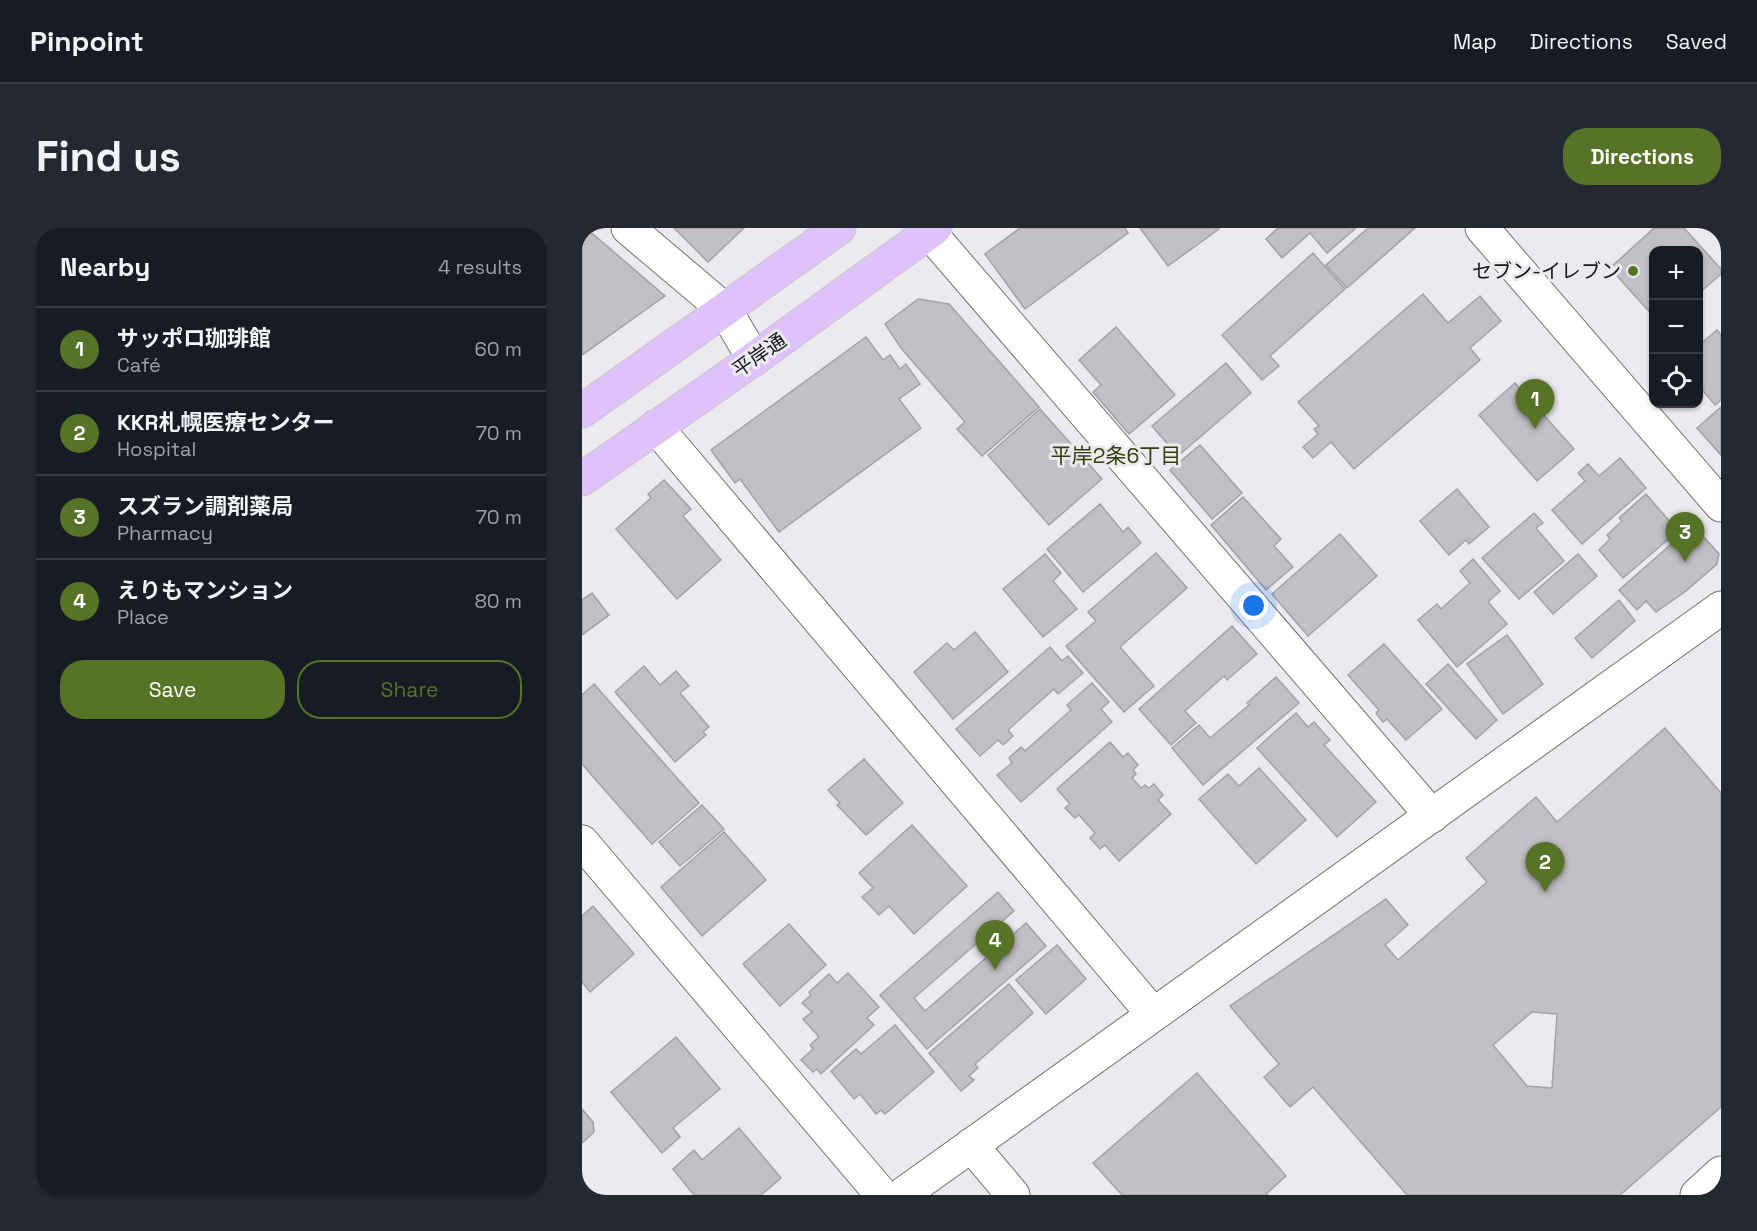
<!DOCTYPE html>
<meta charset="utf-8">
<style>
:root{--surface:#171b24;--page:#242831;--text:#f1f3f6;--muted:#9ea1a6;--line:#363941;--accent:#567327}
body{margin:0;font-family:"Space Grotesk","Noto Sans JP",sans-serif;background:var(--page);color:var(--text)}
.controls{position:absolute;right:18px;top:18px;display:grid;overflow:hidden;border-radius:12px;box-shadow:0 2px 4px #0004}
.controls button{width:54px;height:54px;display:grid;place-items:center;padding:0;border:0;border-bottom:2px solid var(--line);background:var(--surface);color:var(--text);font:30px sans-serif}
.you{position:absolute;left:672px;top:378px;width:21px;height:21px;margin:-15px;border:4px solid #fff;border-radius:50%;background:#1a73e8;box-shadow:0 0 0 9px #1a73e833}
.badge{display:grid;place-items:center;width:39px;height:39px;border-radius:50%;background:var(--accent);color:#fff;font-size:20px;font-weight:700}
.pin{position:absolute;translate:-50% -50px;filter:drop-shadow(0 2px 3px #0008)}
.pin::after{content:'';position:absolute;top:32px;width:21px;height:18px;background:inherit;clip-path:polygon(0 0,100% 0,50% 100%)}
.list{margin:0;padding:0;list-style:none}
h2{display:flex;justify-content:space-between;align-items:center;height:78px;margin:0;padding:0 24px;font-size:26px}
h2 small{font-size:20px;font-weight:400;color:var(--muted)}
.list li{display:grid;grid-template-columns:39px 1fr auto;gap:18px;align-items:center;box-sizing:border-box;height:84px;padding:0 24px;border-top:2px solid var(--line)}
.list b{display:block;font-size:22px;white-space:nowrap}
.list p{margin:0;font-size:20px;white-space:nowrap;color:var(--muted)}
.list em{font-size:20px;font-style:normal;color:var(--muted)}
.actions{display:flex;gap:12px;padding:18px 24px}
.actions a{flex:1;padding:14px 0;border:2px solid var(--accent);border-radius:24px;text-align:center;font-size:21px;color:var(--accent)}
.actions .main{background:var(--accent);color:#fff}
.icon{flex:none;width:33px;height:33px;fill:none;stroke:currentColor;stroke-width:2;stroke-linecap:round;stroke-linejoin:round}
.map{position:relative;flex:none;width:1139px;height:967px;overflow:hidden;border-radius:24px}
header{display:flex;align-items:center;gap:36px;box-sizing:border-box;height:84px;padding:0 30px;background:var(--surface);border-bottom:2px solid var(--line)}
header strong{font-size:28px}
nav{display:flex;gap:33px;margin-inline-start:auto;font-size:21px}
.intro{display:flex;align-items:center;justify-content:space-between;box-sizing:border-box;height:144px;padding:0 36px}
h1{margin:0;font-size:42px}
.button{padding:15px 27px;border-radius:24px;background:var(--accent);color:#fff;font-size:21px;font-weight:700}
main{display:flex;gap:36px;padding:0 36px}
aside{flex:1;background:var(--surface);border-radius:24px;box-shadow:0 2px 4px #0004}
.map>svg:first-child{display:block}
</style>
<header>
<strong>Pinpoint</strong>
<nav><a>Map</a><a>Directions</a><a>Saved</a></nav>
</header>
<div class="intro"><h1>Find us</h1><a class="button">Directions</a></div>
<main>
<aside>
<h2>Nearby<small>4 results</small></h2>
<ul class="list">
<li><span class="badge">1</span><div><b>サッポロ珈琲館</b><p>Café</p></div><em>60 m</em></li>
<li><span class="badge">2</span><div><b>KKR札幌医療センター</b><p>Hospital</p></div><em>70 m</em></li>
<li><span class="badge">3</span><div><b>スズラン調剤薬局</b><p>Pharmacy</p></div><em>70 m</em></li>
<li><span class="badge">4</span><div><b>えりもマンション</b><p>Place</p></div><em>80 m</em></li>
</ul>
<div class="actions"><a class="main">Save</a><a>Share</a></div>
</aside>
<div class="map">
<svg width="1139" height="967" viewBox="0 0 1139 967">
<rect width="100%" height="100%" fill="#eceaef"/>
<!-- building -->
<g fill="#c3c0c5" stroke="#a4a2a6" stroke-width="1.5" fill-rule="evenodd">
<path d="M 4,0 L 83,68 L 0,127 L 0,2 Z"/>
<path d="M 92,0 L 162,0 L 126,34 Z"/>
<path d="M 438,0 L 543,0 L 546,5 L 443,81 L 403,26 Z"/>
<path d="M 558,0 L 636,0 L 637,1 L 586,38 Z"/>
<path d="M 696,0 L 774,0 L 745,25 L 728,5 L 700,30 L 684,11 Z"/>
<path d="M 786,0 L 833,0 L 765,60 L 744,37 Z"/>
<path d="M 1072,0 L 1102,0 L 1139,41 L 1139,46 L 1116,66 L 1116,22 L 1072,22 L 1072,89 L 1028,40 Z"/>
<path d="M 731,25 L 763,61 L 688,128 L 697,138 L 680,152 L 640,107 Z"/>
<path d="M 841,66 L 866,95 L 898,68 L 919,93 L 888,120 L 898,132 L 772,241 L 749,214 L 731,230 L 721,219 L 736,206 L 732,201 L 737,198 L 716,174 Z"/>
<path d="M 336,71 L 367,76 L 457,179 L 400,228 L 375,201 L 383,194 L 319,120 L 303,96 Z"/>
<path d="M 534,99 L 593,167 L 547,206 L 511,164 L 519,157 L 497,132 Z"/>
<path d="M 1135,102 L 1139,107 L 1139,172 L 1133,177 L 1116,157 L 1116,118 Z"/>
<path d="M 284,109 L 301,132 L 308,127 L 318,141 L 324,136 L 338,156 L 317,171 L 339,200 L 197,304 L 158,251 L 153,255 L 129,222 Z"/>
<path d="M 644,135 L 669,165 L 596,228 L 570,198 Z"/>
<path d="M 933,155 L 992,221 L 955,253 L 897,187 Z"/>
<path d="M 1139,179 L 1139,227 L 1115,200 Z"/>
<path d="M 458,181 L 520,251 L 467,297 L 406,227 Z"/>
<path d="M 618,217 L 660,265 L 630,291 L 588,242 Z"/>
<path d="M 1038,230 L 1064,260 L 1000,316 L 970,282 L 1003,253 L 996,245 L 1006,236 L 1017,248 Z"/>
<path d="M 82,252 L 109,281 L 101,288 L 139,332 L 95,371 L 34,301 L 69,270 L 66,266 Z"/>
<path d="M 875,261 L 907,299 L 887,316 L 884,312 L 867,327 L 838,293 Z"/>
<path d="M 1064,266 L 1096,303 L 1041,350 L 1017,322 L 1028,311 L 1025,307 L 1040,293 L 1037,290 Z"/>
<path d="M 661,269 L 699,311 L 692,318 L 711,339 L 684,362 L 629,297 Z"/>
<path d="M 518,276 L 541,304 L 546,299 L 559,315 L 501,364 L 465,321 Z"/>
<path d="M 952,285 L 961,295 L 954,300 L 982,333 L 937,371 L 900,330 Z"/>
<path d="M 1111,297 L 1137,326 L 1135,336 L 1104,363 L 1074,384 L 1064,373 L 1055,382 L 1037,362 Z"/>
<path d="M 758,306 L 795,348 L 726,408 L 690,366 Z"/>
<path d="M 574,325 L 605,360 L 538,419 L 572,458 L 542,484 L 484,418 L 514,393 L 506,384 Z"/>
<path d="M 463,326 L 479,345 L 471,353 L 495,381 L 461,409 L 421,361 Z"/>
<path d="M 996,326 L 1015,348 L 971,386 L 952,364 Z"/>
<path d="M 891,331 L 918,363 L 906,374 L 925,396 L 875,439 L 836,392 L 855,376 L 859,381 L 888,355 L 878,343 Z"/>
<path d="M 10,365 L 27,387 L 0,407 L 0,372 Z"/>
<path d="M 1037,372 L 1053,393 L 1010,430 L 993,410 Z"/>
<path d="M 650,398 L 675,426 L 645,452 L 642,448 L 603,483 L 614,495 L 589,517 L 557,481 Z"/>
<path d="M 393,404 L 426,444 L 371,491 L 332,444 L 365,415 L 372,422 Z"/>
<path d="M 925,407 L 961,456 L 921,486 L 885,436 Z"/>
<path d="M 802,416 L 860,481 L 824,512 L 805,491 L 801,494 L 794,485 L 797,482 L 766,447 Z"/>
<path d="M 468,419 L 480,433 L 486,428 L 501,445 L 476,466 L 472,461 L 426,502 L 431,508 L 421,517 L 416,512 L 398,528 L 374,501 Z"/>
<path d="M 866,436 L 915,492 L 894,511 L 844,456 Z"/>
<path d="M 62,438 L 78,457 L 94,443 L 107,458 L 98,465 L 127,499 L 121,504 L 124,507 L 93,534 L 33,464 Z"/>
<path d="M 694,449 L 717,475 L 621,557 L 590,520 L 617,497 L 628,510 L 667,477 L 665,475 Z"/>
<path d="M 510,455 L 527,474 L 519,481 L 530,494 L 439,574 L 415,547 L 430,535 L 427,530 L 439,519 L 443,523 L 489,482 L 485,477 Z"/>
<path d="M 12,456 L 117,575 L 70,616 L 0,536 L 0,467 Z"/>
<path d="M 714,485 L 726,499 L 732,494 L 748,512 L 742,517 L 794,574 L 755,609 L 675,520 Z"/>
<path d="M 1083,500 L 1139,565 L 1139,879 L 1038,967 L 825,967 L 731,859 L 708,879 L 682,849 L 697,836 L 648,778 L 804,671 L 826,697 L 803,717 L 816,732 L 905,654 L 884,630 L 954,569 L 975,594 ZM 950,784 L 975,786 L 970,860 L 945,858 L 911,817 Z"/>
<path d="M 528,514 L 541,529 L 546,525 L 556,537 L 551,542 L 554,546 L 550,550 L 559,560 L 563,557 L 567,560 L 572,556 L 581,567 L 576,572 L 589,586 L 537,633 L 523,617 L 518,621 L 508,610 L 513,605 L 497,587 L 493,590 L 483,580 L 488,576 L 475,561 Z"/>
<path d="M 282,531 L 321,575 L 284,607 L 255,577 L 258,575 L 246,562 Z"/>
<path d="M 677,540 L 724,592 L 674,636 L 617,571 L 646,546 L 657,558 Z"/>
<path d="M 120,577 L 142,601 L 98,638 L 77,614 Z"/>
<path d="M 330,597 L 385,658 L 332,706 L 307,678 L 297,687 L 280,669 L 291,660 L 277,645 Z"/>
<path d="M 142,604 L 184,652 L 120,708 L 79,659 Z"/>
<path d="M 416,664 L 432,683 L 332,770 L 343,783 L 444,695 L 464,718 L 345,821 L 298,767 Z"/>
<path d="M 11,678 L 52,726 L 8,764 L 0,754 L 0,688 Z"/>
<path d="M 207,696 L 244,737 L 198,778 L 161,736 Z"/>
<path d="M 475,717 L 504,751 L 464,786 L 434,752 Z"/>
<path d="M 266,745 L 297,779 L 285,790 L 292,797 L 239,846 L 235,841 L 231,844 L 219,832 L 231,821 L 228,817 L 237,809 L 221,791 L 230,784 L 220,775 L 229,767 L 227,764 L 247,746 L 255,755 Z"/>
<path d="M 427,756 L 451,785 L 393,836 L 396,840 L 387,848 L 392,852 L 379,863 L 347,825 Z"/>
<path d="M 313,797 L 352,844 L 303,886 L 299,882 L 294,886 L 278,866 L 272,871 L 249,843 L 274,821 L 279,826 Z"/>
<path d="M 94,809 L 138,861 L 91,900 L 98,909 L 80,925 L 29,864 Z"/>
<path d="M 615,845 L 704,948 L 684,966 L 686,967 L 540,967 L 511,935 Z"/>
<path d="M 0,881 L 11,894 L 12,904 L 0,915 Z"/>
<path d="M 157,900 L 199,950 L 179,967 L 112,967 L 91,941 L 112,922 L 120,932 Z"/>
</g>
<g fill="none" stroke-linecap="round" stroke-linejoin="round">
<!-- minor casing -->
<g stroke="#747276" stroke-width="35">
<g id="minor">
<path d="M 46,0 L 143,82 L 172,131"/>
<path d="M 900,0 L 1139,277"/>
<path d="M 347,4 L 850,588"/>
<path d="M 74,199 L 571,786"/>
<path d="M 0,614 L 300,967"/>
<path d="M 389,917 L 431,967"/>
<path d="M 320,967 L 1139,380"/>
<path d="M 1115,967 L 1139,945"/>
</g>
</g>
<!-- highway casing -->
<g stroke="#c7c7c8" stroke-width="35">
<g id="highway">
<path d="M 0,183 L 257,0"/>
<path d="M 0,251 L 172,131 L 353,0"/>
</g>
</g>
<!-- minor -->
<use href="#minor" stroke="#fff" stroke-width="33"/>
<!-- highway -->
<use href="#highway" stroke="#dec2f9" stroke-width="33"/>
</g>
<!-- markers -->
<circle fill="#567327" stroke="#eceaef" stroke-width="2" cx="1051" cy="43" r="6"/>
<g text-anchor="middle" stroke-width="6" stroke-linejoin="round" paint-order="stroke">
<!-- poi labels -->
<g font-size="20" fill="#171618" stroke="#eceaef" text-anchor="end">
<text x="1039" y="50">セブン-イレブン</text>
</g>
<!-- street labels -->
<g font-size="20" fill="#171618" stroke="#eceaef">
<text transform="translate(177 127) rotate(-35)" y="7">平岸通</text>
</g>
<!-- neighbourhood labels -->
<g font-size="21" fill="#2f420d" stroke="#eceaef">
<text x="534" y="235">平岸2条6丁目</text>
</g>
</g>
</svg>
<div class="controls">
<button>+</button>
<button>−</button>
<button><svg class="icon" aria-label="locate" viewBox="0 0 24 24"><circle cx="12" cy="12" r="6"/><path d="M12 2v4M12 18v4M2 12h4M18 12h4"/></svg></button>
</div>
<div class="you"></div>
<div class="pin badge" style="left:953px;top:201px">1</div>
<div class="pin badge" style="left:963px;top:664px">2</div>
<div class="pin badge" style="left:1103px;top:334px">3</div>
<div class="pin badge" style="left:413px;top:742px">4</div>
</div>
</main>
